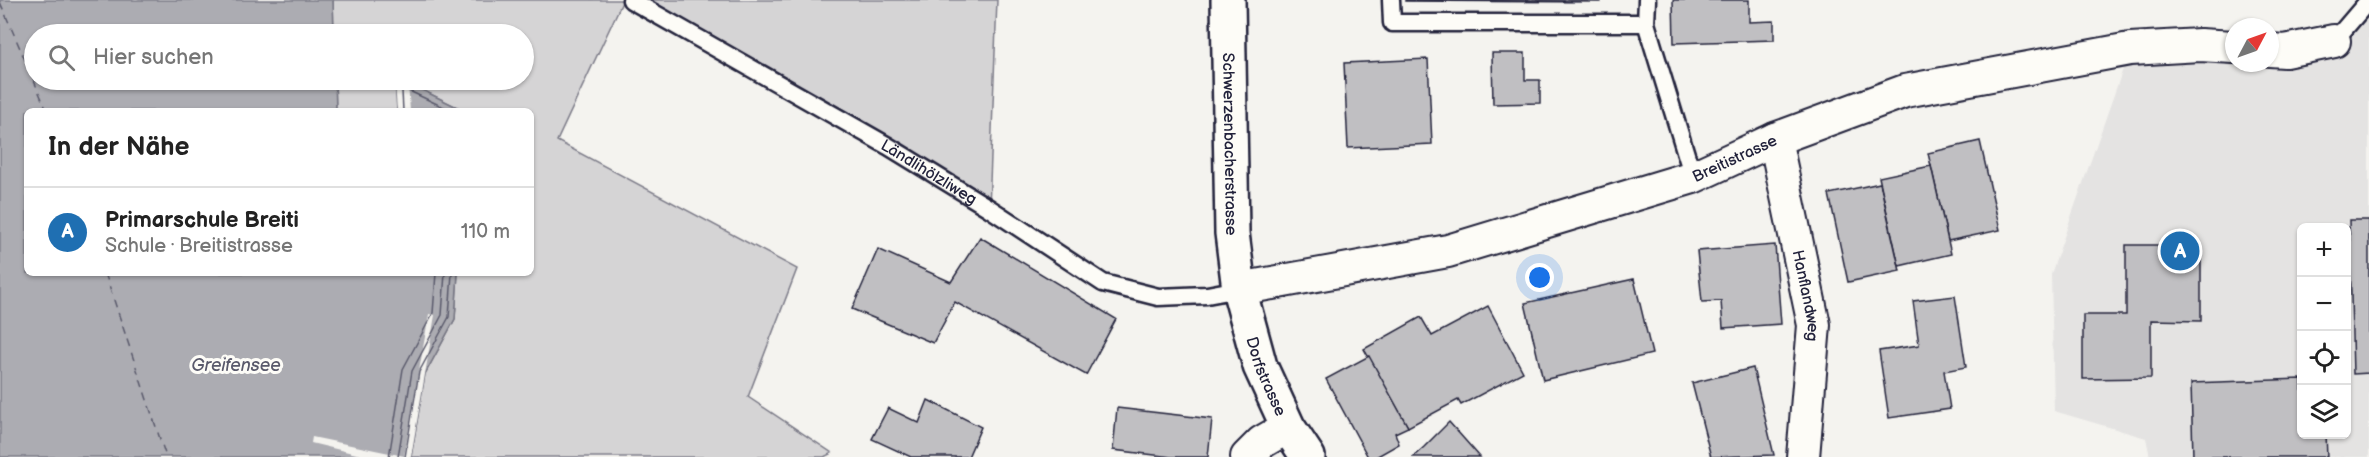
<!DOCTYPE html>
<html lang="de">
<meta charset="utf-8">
<style>
:root{--surface:#fff;--page:#f2f2f2;--text:#222;--muted:#767676;--line:#e0e0e0;--accent:#1f6fb2}
body{margin:0;font-family:"Balsamiq Sans",sans-serif;background:var(--page);color:var(--text)}
.controls{position:absolute;right:18px;bottom:18px;display:grid;overflow:hidden;border-radius:9px;box-shadow:0 2px 4px #0004}
.controls button{width:54px;height:54px;display:grid;place-items:center;padding:0;border:0;border-bottom:2px solid var(--line);background:var(--surface);color:var(--text);font:30px sans-serif}
.compass{position:absolute;left:2225px;top:18px;width:54px;height:54px;border-radius:50%;background:var(--surface);box-shadow:0 2px 4px #0004;rotate:49deg}
.you{position:absolute;left:1540px;top:278px;width:21px;height:21px;margin:-15px;border:4px solid #fff;border-radius:50%;background:#1a73e8;box-shadow:0 0 0 9px #1a73e833}
.badge{display:grid;place-items:center;width:39px;height:39px;border-radius:50%;background:var(--accent);color:#fff;font-size:20px;font-weight:700}
.pin{position:absolute;translate:-50% -50%;border:3px solid #fff;box-shadow:0 2px 6px #0006}
.list{margin:0;padding:0;list-style:none}
h2{display:flex;justify-content:space-between;align-items:center;height:78px;margin:0;padding:0 24px;font-size:26px}
h2 small{font-size:20px;font-weight:400;color:var(--muted)}
.list li{display:grid;grid-template-columns:39px 1fr auto;gap:18px;align-items:center;box-sizing:border-box;height:90px;padding:0 24px;border-top:2px solid var(--line)}
.list b{display:block;font-size:22px;white-space:nowrap}
.list p{margin:0;font-size:20px;white-space:nowrap;color:var(--muted)}
.list em{font-size:20px;font-style:normal;color:var(--muted)}
.icon{flex:none;width:33px;height:33px;fill:none;stroke:currentColor;stroke-width:2;stroke-linecap:round;stroke-linejoin:round}
.map{position:relative;flex:none;width:2369px;height:457px;overflow:hidden}
.search{position:absolute;background:var(--surface);box-shadow:0 2px 4px #0004;left:24px;top:24px;width:510px;height:66px;display:flex;align-items:center;gap:15px;box-sizing:border-box;padding:0 21px;border-radius:33px;color:var(--muted);font-size:22px}
.panel{position:absolute;background:var(--surface);box-shadow:0 2px 4px #0004;left:24px;top:108px;width:510px;height:168px;border-radius:9px}
.map>svg:first-child{display:block}
</style>
<div class="map">
<svg width="2369" height="457" viewBox="0 0 2369 457">
<rect width="100%" height="100%" fill="#f4f3ef"/>
<filter id="ink" filterUnits="userSpaceOnUse"><feTurbulence type="fractalNoise" baseFrequency=".0167" numOctaves="2"/><feDisplacementMap in="SourceGraphic" scale="12" xChannelSelector="R" yChannelSelector="G"/><feConvolveMatrix kernelMatrix="1 2 1 2 8 2 1 2 1" color-interpolation-filters="sRGB"/></filter>
<g filter="url(#ink)">
<!-- built -->
<path fill="#e4e3e2" fill-rule="evenodd" d="M 2369,0 L 2369,457 L 2150,457 L 2146,438 L 2054,411 L 2051,274 L 2130,49 L 2234,47 L 2234,63 L 2270,63 L 2334,41 ZM 2302,228 L 2346,228 L 2346,434 L 2302,434 Z"/>
<!-- green -->
<g fill="#d5d4d5" stroke="#7c7b88" stroke-width="1.5">
<path d="M 333,0 L 623,0 L 557,141 L 797,269 L 748,397 L 832,453 L 824,457 L 411,457 L 425,374 L 455,319 L 458,273 L 531,273 L 531,111 L 465,111 L 408,83 L 396,82 L 397,111 L 336,111 L 335,80 L 524,80 L 524,34 L 334,34 Z"/>
<path d="M 631,0 L 997,0 L 989,208 Z"/>
</g>
<!-- water -->
<g fill="#acacb2" stroke="#757582" stroke-width="1.5">
<path d="M 0,0 L 333,0 L 334,34 L 34,34 L 34,80 L 335,80 L 336,111 L 27,111 L 27,273 L 458,273 L 455,319 L 425,374 L 411,457 L 0,457 Z"/>
<path d="M 395,82 L 408,83 L 465,111 L 397,111 Z"/>
</g>
<!-- pier -->
<g fill="#f4f3ef">
<path d="M 395,82 L 408,83 L 410,111 L 397,111 Z"/>
<path d="M 429,314 L 435,315 L 411,457 L 369,457 L 311,443 L 312,437 L 404,456 Z"/>
</g>
<g fill="none" stroke-linecap="round" stroke-linejoin="round">
<!-- shore -->
<g stroke="#59596b" stroke-width="1.5">
<path d="M 403,111 L 402,91 L 405,89 L 452,111"/>
<path d="M 389,457 L 403,369 L 433,313 L 436,273"/>
<path d="M 398,457 L 412,371 L 442,315 L 445,273"/>
<path d="M 405,457 L 419,372 L 449,317 L 452,273"/>
</g>
<!-- ferry -->
<g stroke="#59596b" stroke-width="1.5" stroke-dasharray="8 6" stroke-linecap="butt">
<path d="M 0,2 L 47,111"/>
<path d="M 105,273 L 166,457"/>
</g>
</g>
<!-- building -->
<g fill="#c0bfc2" stroke="#22223b" stroke-width="1.5">
<path d="M 1405,0 L 1600,0 L 1600,2 L 1405,1 Z"/>
<path d="M 1673,0 L 1749,0 L 1749,22 L 1774,21 L 1774,40 L 1674,43 Z"/>
<path d="M 1492,53 L 1525,53 L 1525,80 L 1540,80 L 1540,103 L 1493,104 Z"/>
<path d="M 1428,59 L 1432,144 L 1348,148 L 1344,63 Z"/>
<path d="M 1980,141 L 2000,230 L 1948,241 L 1928,153 Z"/>
<path d="M 1931,166 L 1951,254 L 1899,266 L 1879,177 Z"/>
<path d="M 1880,183 L 1900,271 L 1848,282 L 1829,194 Z"/>
<path d="M 2349,220 L 2369,220 L 2369,373 L 2353,374 Z"/>
<path d="M 980,237 L 1116,319 L 1086,375 L 955,302 L 933,343 L 852,309 L 878,249 L 951,282 Z"/>
<path d="M 1775,245 L 1781,324 L 1723,328 L 1721,301 L 1702,302 L 1697,251 Z"/>
<path d="M 2126,245 L 2201,245 L 2201,321 L 2151,320 L 2151,378 L 2083,379 L 2083,315 L 2126,315 Z"/>
<path d="M 1634,279 L 1652,354 L 1543,380 L 1525,303 Z"/>
<path d="M 1955,296 L 1966,367 L 1944,371 L 1950,409 L 1889,418 L 1879,351 L 1919,345 L 1913,301 Z"/>
<path d="M 1488,306 L 1523,372 L 1461,405 L 1458,400 L 1408,427 L 1364,349 L 1421,317 L 1432,336 Z"/>
<path d="M 1369,356 L 1408,427 L 1395,433 L 1399,444 L 1376,457 L 1368,457 L 1326,379 Z"/>
<path d="M 1753,368 L 1774,455 L 1711,457 L 1692,383 Z"/>
<path d="M 2302,379 L 2302,434 L 2326,434 L 2327,457 L 2193,457 L 2191,383 Z"/>
<path d="M 928,400 L 981,427 L 968,457 L 911,457 L 872,439 L 888,408 L 919,423 Z"/>
<path d="M 1117,408 L 1212,419 L 1208,457 L 1172,457 L 1113,450 Z"/>
<path d="M 1449,422 L 1480,457 L 1413,457 L 1424,447 Z"/>
</g>
<g fill="none" stroke-linecap="round" stroke-linejoin="round">
<!-- service casing -->
<g stroke="#22223b" stroke-width="21">
<g id="service">
<path id="s1" d="M 631,0 L 888,146 L 989,208 L 1103,283 L 1158,297 L 1207,295 L 1239,289"/>
<path d="M 1391,0 L 1392,23 L 1646,23 L 1693,177"/>
<path d="M 1646,23 L 1647,0"/>
<path d="M 2334,41 L 2369,0"/>
</g>
</g>
<!-- minor casing -->
<g stroke="#22223b" stroke-width="36">
<g id="minor">
<path d="M 2270,50 L 2285,51 L 2334,41"/>
<path id="s2" d="M 1775,139 L 1814,325 L 1803,457"/>
<path id="s3" d="M 1239,289 L 1448,251 L 1693,177 L 1775,139 L 1905,91 L 2130,49 L 2200,45 L 2234,47"/>
<path d="M 1247,457 L 1262,442 L 1288,427"/>
</g>
</g>
<!-- tertiary casing -->
<g stroke="#22223b" stroke-width="38">
<g id="tertiary">
<path id="s4" d="M 1228,0 L 1232,233 L 1239,289 L 1260,366 L 1288,427 L 1308,457"/>
</g>
</g>
<!-- service -->
<use href="#service" stroke="#fdfcf7" stroke-width="16"/>
<!-- minor -->
<use href="#minor" stroke="#fdfcf7" stroke-width="32"/>
<!-- tertiary -->
<use href="#tertiary" stroke="#fdfcf7" stroke-width="33"/>
</g>
</g>
<g text-anchor="middle" stroke-width="6" stroke-linejoin="round" paint-order="stroke">
<!-- street labels -->
<g font-size="16" fill="#22223b" stroke="#fdfcf7">
<text dy="6" stroke="none"><textPath href="#s4" startOffset="144">Schwerzenbacherstrasse</textPath></text>
<text dy="6" stroke="none"><textPath href="#s3" startOffset="514">Breitistrasse</textPath></text>
<text dy="6" stroke="none"><textPath href="#s1" startOffset="344">Ländlihölzliweg</textPath></text>
<text dy="6" stroke="none"><textPath href="#s2" startOffset="160">Hanflandweg</textPath></text>
<text dy="6" stroke="none"><textPath href="#s4" startOffset="381">Dorfstrasse</textPath></text>
</g>
<!-- water labels -->
<g font-size="18" font-style="italic" fill="#59596b" stroke="#fdfcf7">
<text x="236" y="371">Greifensee</text>
</g>
</g>
</svg>
<div class="controls">
<button>+</button>
<button>−</button>
<button><svg class="icon" aria-label="locate" viewBox="0 0 24 24"><circle cx="12" cy="12" r="6"/><path d="M12 2v4M12 18v4M2 12h4M18 12h4"/></svg></button>
<button><svg class="icon" aria-label="layers" viewBox="0 0 24 24"><path d="M12 4l9 5-9 5-9-5zM3 14l9 5 9-5"/></svg></button>
</div>
<svg class="compass" viewBox="-18 -18 36 36"><path d="M0-13l5 13h-10z" fill="#e53935"/><path d="M0 13l5-13h-10z" fill="#767676"/></svg>
<div class="you"></div>
<div class="pin badge" style="left:2180px;top:251px">A</div>
<div class="search"><svg class="icon" aria-label="search" viewBox="0 0 24 24"><circle cx="10" cy="10" r="6"/><path d="M15 15l6 6"/></svg>Hier suchen</div>
<section class="panel">
<h2>In der Nähe<small></small></h2>
<ul class="list">
<li><span class="badge">A</span><div><b>Primarschule Breiti</b><p>Schule · Breitistrasse</p></div><em>110 m</em></li>
</ul>
</section>
</div>
